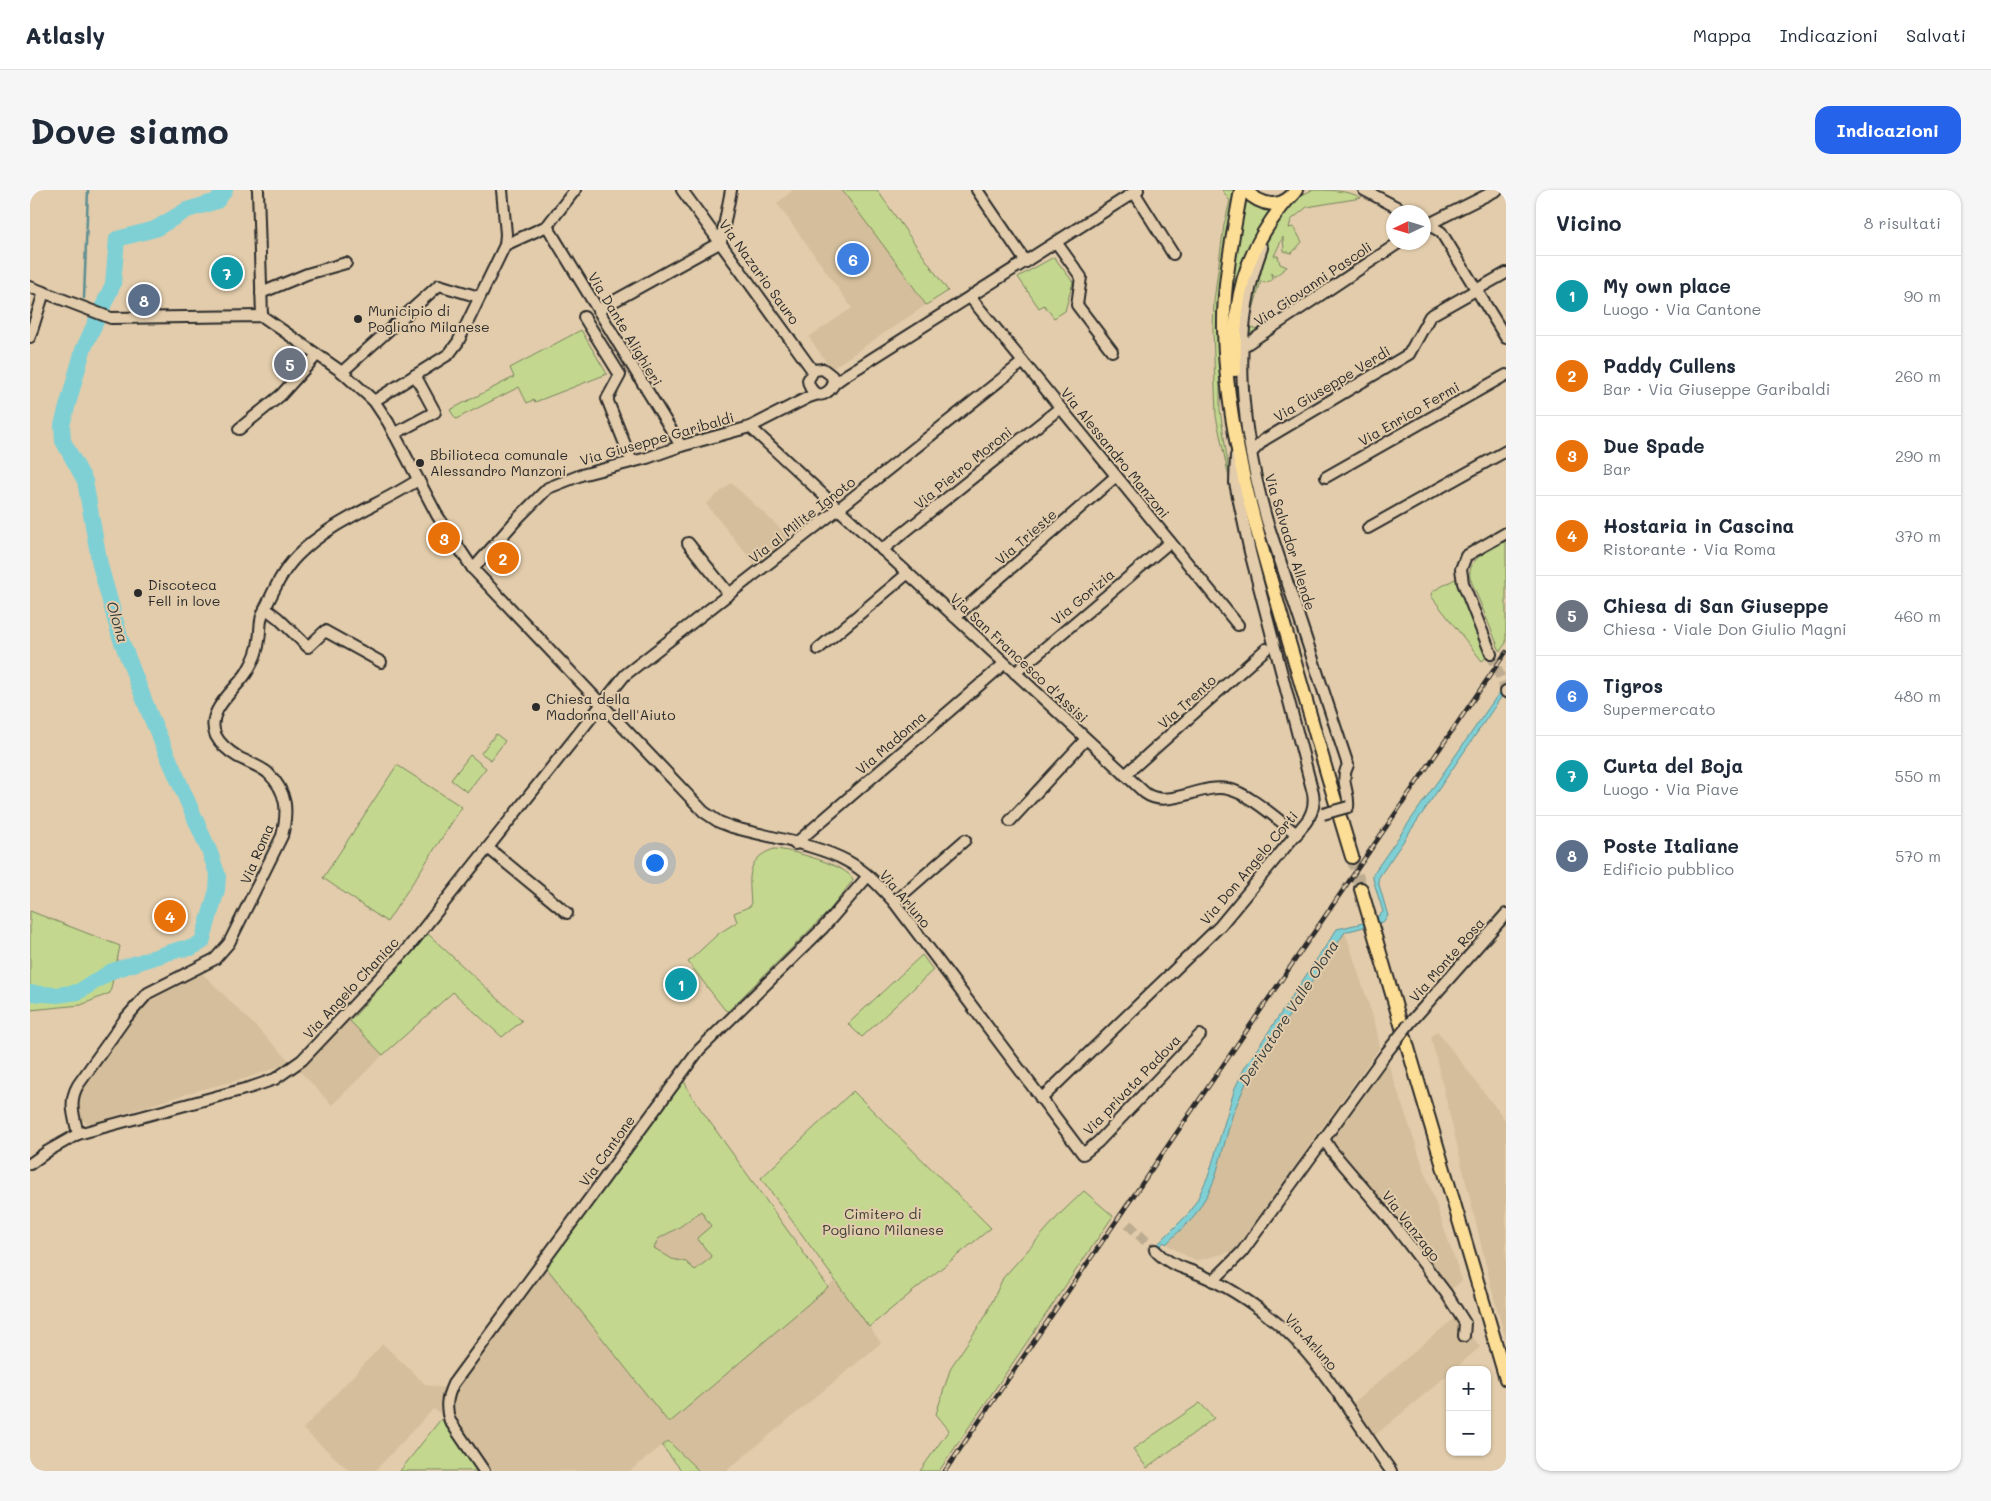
<!DOCTYPE html>
<html lang="it">
<meta charset="utf-8">
<style>
:root{--surface:#fff;--page:#f6f6f7;--text:#1f2937;--muted:#747a83;--line:#e0e1e3;--accent:#2563eb}
body{margin:0;font-family:Mali,sans-serif;background:var(--page);color:var(--text)}
.controls{position:absolute;right:15px;bottom:15px;display:grid;overflow:hidden;border-radius:10px;box-shadow:0 1px 4px #0004}
.controls button{width:45px;height:45px;display:grid;place-items:center;padding:0;border:0;border-bottom:1px solid var(--line);background:var(--surface);color:var(--text);font:25px sans-serif}
.compass{position:absolute;left:1356px;top:15px;width:45px;height:45px;border-radius:50%;background:var(--surface);box-shadow:0 1px 4px #0004;rotate:266deg}
.you{position:absolute;left:624px;top:672px;width:18px;height:18px;margin:-12px;border:4px solid #fff;border-radius:50%;background:#1a73e8;box-shadow:0 0 0 8px #1a73e833}
.badge{display:grid;place-items:center;width:32px;height:32px;border-radius:50%;background:var(--accent);color:#fff;font-size:16px;font-weight:700}
.pin{position:absolute;translate:-50% -50%;border:2px solid #fff;box-shadow:0 1px 5px #0006}
.list{margin:0;padding:0;list-style:none}
h2{display:flex;justify-content:space-between;align-items:center;height:65px;margin:0;padding:0 20px;font-size:21px}
h2 small{font-size:16px;font-weight:400;color:var(--muted)}
.list li{display:grid;grid-template-columns:32px 1fr auto;gap:15px;align-items:center;box-sizing:border-box;height:80px;padding:0 20px;border-top:1px solid var(--line)}
.list b{display:block;font-size:19px;white-space:nowrap}
.list p{margin:0;font-size:16px;white-space:nowrap;color:var(--muted)}
.list em{font-size:16px;font-style:normal;color:var(--muted)}
.map{position:relative;flex:none;width:1476px;height:1281px;overflow:hidden;border-radius:15px}
header{display:flex;align-items:center;gap:30px;box-sizing:border-box;height:70px;padding:0 25px;background:var(--surface);border-bottom:1px solid var(--line)}
header strong{font-size:24px}
nav{display:flex;gap:28px;margin-inline-start:auto;font-size:18px}
.intro{display:flex;align-items:center;justify-content:space-between;box-sizing:border-box;height:120px;padding:0 30px}
h1{margin:0;font-size:35px}
.button{padding:12px 22px;border-radius:15px;background:var(--accent);color:#fff;font-size:18px;font-weight:700}
main{display:flex;gap:30px;padding:0 30px}
aside{flex:1;background:var(--surface);border-radius:15px;box-shadow:0 1px 4px #0004}
.map>svg:first-child{display:block}
</style>
<header>
<strong>Atlasly</strong>
<nav><a>Mappa</a><a>Indicazioni</a><a>Salvati</a></nav>
</header>
<div class="intro"><h1>Dove siamo</h1><a class="button">Indicazioni</a></div>
<main>
<div class="map">
<svg width="1476" height="1281" viewBox="0 0 1476 1281">
<rect width="100%" height="100%" fill="#e2ccab"/>
<filter id="ink" filterUnits="userSpaceOnUse"><feTurbulence type="fractalNoise" baseFrequency=".02" numOctaves="2"/><feDisplacementMap in="SourceGraphic" scale="10" xChannelSelector="R" yChannelSelector="G"/><feConvolveMatrix kernelMatrix="1 2 1 2 8 2 1 2 1" color-interpolation-filters="sRGB"/></filter>
<g filter="url(#ink)">
<!-- built -->
<g fill="#d4be9b">
<path d="M 763,0 L 812,0 L 874,83 L 896,115 L 801,179 L 779,147 L 822,118 L 747,13 Z"/>
<path d="M 701,293 L 763,350 L 727,377 L 676,314 Z"/>
<path d="M 1315,742 L 1346,837 L 1350,857 L 1204,1061 L 1165,1071 L 1136,1054 L 1163,1028 L 1179,1002 L 1185,988 L 1203,923 L 1220,884 Z"/>
<path d="M 172,783 L 261,872 L 217,888 L 173,899 L 59,934 L 51,930 L 46,921 L 46,905 L 97,836 L 118,812 Z"/>
<path d="M 316,826 L 353,865 L 302,915 L 266,877 Z"/>
<path d="M 1407,841 L 1476,931 L 1476,1149 L 1464,1108 L 1401,847 Z"/>
<path d="M 1358,873 L 1432,1091 L 1419,1101 L 1298,949 Z"/>
<path d="M 672,1021 L 681,1036 L 682,1067 L 665,1081 L 656,1072 L 642,1069 L 623,1057 L 628,1049 L 651,1036 Z"/>
<path d="M 509,1067 L 639,1233 L 806,1090 L 851,1153 L 696,1281 L 669,1281 L 638,1251 L 600,1281 L 453,1281 L 410,1223 L 403,1219 L 345,1281 L 320,1281 L 273,1239 L 353,1154 L 396,1195 L 415,1198 L 422,1182 Z"/>
<path d="M 1427,1126 L 1450,1157 L 1423,1180 L 1420,1180 L 1420,1183 L 1343,1247 L 1322,1214 Z"/>
</g>
<!-- green -->
<g fill="#c3d88e" stroke="#77825c" fill-rule="evenodd">
<path d="M 812,0 L 847,0 L 918,101 L 896,115 L 874,83 Z"/>
<path d="M 1192,0 L 1205,0 L 1190,156 L 1190,220 L 1202,302 L 1186,226 L 1183,140 L 1184,111 L 1194,35 L 1200,11 Z"/>
<path d="M 1282,0 C 1298,0 1319,0 1331,8 L 1277,17 L 1261,30 L 1259,38 L 1264,37 L 1272,52 L 1262,63 L 1254,61 L 1253,47 L 1244,66 L 1248,66 L 1250,74 L 1257,77 L 1244,87 L 1241,83 L 1242,90 L 1235,93 L 1231,91 L 1220,131 L 1221,137 L 1229,141 L 1222,144 L 1217,142 C 1226,95 1231,21 1282,0 Z"/>
<path d="M 1215,9 L 1220,14 L 1241,22 L 1204,98 L 1202,97 L 1205,61 Z"/>
<path d="M 1024,67 L 1043,92 L 1035,121 L 1024,128 L 1014,115 L 1009,118 L 988,87 Z"/>
<path d="M 551,140 L 577,184 L 505,212 L 503,210 L 497,213 L 489,197 L 426,229 L 420,220 L 484,187 L 480,178 Z"/>
<path d="M 1476,351 L 1476,453 L 1470,461 L 1440,388 C 1437,367 1461,360 1476,351 Z"/>
<path d="M 1425,389 L 1431,394 L 1459,465 L 1452,471 L 1401,406 L 1402,402 L 1405,400 Z"/>
<path d="M 466,544 L 475,551 L 461,570 L 451,563 Z"/>
<path d="M 440,565 L 456,578 L 437,602 L 421,590 Z"/>
<path d="M 367,575 L 432,617 L 357,732 L 293,688 Z"/>
<path d="M 744,659 C 758,659 820,676 823,690 L 799,721 L 698,821 L 695,820 L 658,772 L 688,744 L 707,732 L 704,723 L 721,716 C 720,690 714,669 744,659 Z"/>
<path d="M 0,721 L 90,756 L 80,803 L 51,815 L 0,820 Z"/>
<path d="M 398,744 L 492,831 L 472,847 L 423,802 L 353,865 L 320,831 L 382,763 Z"/>
<path d="M 892,765 L 903,780 L 832,847 L 818,834 Z"/>
<path d="M 654,891 L 662,907 L 798,1097 L 639,1233 L 516,1077 ZM 671,1021 L 681,1036 L 667,1048 L 682,1067 L 665,1080 L 656,1072 L 642,1069 L 624,1058 L 628,1049 L 651,1036 Z"/>
<path d="M 823,901 L 961,1038 L 839,1137 L 731,988 Z"/>
<path d="M 1054,1001 L 1083,1026 L 909,1281 L 890,1281 L 919,1240 L 906,1224 L 921,1177 L 955,1127 L 973,1088 L 1031,1023 Z"/>
<path d="M 1170,1213 L 1184,1228 L 1117,1278 L 1103,1259 Z"/>
<path d="M 411,1229 L 449,1281 L 370,1281 Z"/>
<path d="M 638,1251 L 669,1281 L 652,1281 L 632,1256 Z"/>
</g>
<!-- water -->
<g fill="#7fd0d5" stroke="#5d8e91">
<path d="M 1476,493 L 1476,500 L 1349,687 L 1348,691 L 1358,726 L 1353,732 L 1348,733 L 1346,728 L 1353,722 L 1343,689 L 1343,684 Z"/>
<path d="M 1333,733 L 1334,737 L 1315,742 L 1220,884 L 1203,923 L 1185,988 L 1179,1002 L 1163,1028 L 1136,1054 L 1134,1052 L 1130,1056 L 1128,1054 L 1158,1024 L 1167,1010 L 1179,984 L 1205,898 L 1215,877 L 1307,739 Z"/>
</g>
<g fill="none" stroke-linecap="round" stroke-linejoin="round">
<!-- stream -->
<path stroke="#5d8e91" stroke-width="2.5" d="M 54,108 L 58,0"/>
<!-- river -->
<path stroke="#7fd0d5" stroke-width="16" d="M 0,803 L 27,805 L 48,802 L 82,781 L 150,759 L 161,758 L 172,752 L 187,700 L 188,686 L 180,663 L 120,525 L 90,447 L 70,375 L 55,291 L 33,251 L 32,235 L 53,160 L 83,94 L 87,49 L 125,39 L 157,20 L 187,11 L 195,0"/>
<!-- minor-tunnel -->
<g stroke="#bdac91" stroke-width="10" stroke-dasharray="10 5" stroke-linecap="butt">
<path d="M 1461,464 L 1476,501"/>
<path d="M 1098,1034 L 1125,1060"/>
</g>
<!-- major-tunnel -->
<path stroke="#bdac91" stroke-width="12" stroke-dasharray="12 6" stroke-linecap="butt" d="M 1322,667 L 1331,699"/>
<!-- minor casing -->
<g stroke="#2b2b2b" stroke-width="14">
<g id="minor">
<path d="M 228,0 L 232,126"/>
<path d="M 472,0 L 476,44 L 475,55"/>
<path d="M 652,0 L 783,181"/>
<path d="M 947,0 L 996,72"/>
<path d="M 1334,0 L 1376,22"/>
<path d="M 1104,2 L 1143,64"/>
<path d="M 1394,32 L 1411,42 L 1476,148"/>
<path d="M 517,36 L 651,256"/>
<path d="M 1395,36 L 1467,0"/>
<path d="M 1026,52 L 1051,87 L 1047,115 L 1082,161"/>
<path d="M 1232,58 C 1199,147 1212,242 1237,331 L 1318,575 C 1309,592 1320,601 1318,617"/>
<path d="M 0,97 L 81,128 L 232,126 L 312,182 L 344,211 L 358,232 L 407,325 L 443,379 L 674,622 L 689,632 L 702,637 C 737,647 786,654 817,671 C 836,681 850,697 864,712 L 1053,964 L 1068,952 L 1170,845"/>
<path d="M 231,103 L 277,84 L 316,73"/>
<path d="M 940,107 L 1208,435"/>
<path d="M 568,120 L 691,52 L 701,0"/>
<path d="M 554,127 L 590,185 L 577,209 L 602,272"/>
<path d="M 0,147 L 14,102"/>
<path d="M 1211,158 L 1370,52"/>
<path d="M 312,182 L 409,95 L 449,107"/>
<path d="M 803,194 L 802,186 L 793,179 L 784,180 L 778,190 C 779,200 788,209 797,202 C 801,200 802,196 805,193 C 812,187 821,182 829,177 L 1108,0"/>
<path d="M 344,211 L 419,164 L 428,152 L 475,55 L 517,36 L 545,0"/>
<path d="M 720,237 L 1115,603 C 1138,620 1171,593 1198,599 C 1219,603 1249,631 1267,644"/>
<path d="M 209,239 L 251,205 L 287,165"/>
<path d="M 364,244 L 405,222 L 385,185"/>
<path d="M 1221,263 L 1234,250 L 1379,164 L 1400,126 L 1476,83"/>
<path d="M 1296,287 L 1476,185"/>
<path d="M 1338,338 L 1476,261"/>
<path d="M 658,353 L 699,404"/>
<path d="M 852,360 L 1030,218"/>
<path d="M 443,379 L 489,327 L 518,298 L 551,285 L 617,268 L 651,256 L 720,237 L 779,207 L 788,204"/>
<path d="M 235,418 L 248,428 L 278,457 L 295,441 L 351,472"/>
<path d="M 925,427 L 1085,287"/>
<path d="M 788,459 L 877,384"/>
<path d="M 1461,464 L 1433,393 L 1431,379 L 1436,366 L 1476,343"/>
<path d="M 985,483 L 1140,352"/>
<path d="M 1476,501 L 1476,502"/>
<path d="M 1095,585 L 1236,459"/>
<path d="M 980,631 L 1056,549"/>
<path d="M 765,654 L 974,474"/>
<path d="M 458,658 L 537,723"/>
<path d="M 864,712 L 935,650"/>
<path d="M 1379,834 L 1476,724"/>
<path d="M 1011,909 L 1190,736 L 1276,632 C 1283,623 1285,614 1283,603 L 1220,362 L 1205,293 L 1206,266"/>
<path d="M 48,944 C 44,926 38,912 48,895 L 95,829 L 118,803 L 185,769 L 199,753 L 252,646 C 258,622 258,602 238,583 C 230,576 217,572 208,567 C 200,562 191,556 186,546 C 174,521 206,500 217,482 C 223,472 228,462 229,450 C 231,440 229,429 234,421 C 243,402 252,381 267,366 C 301,331 348,316 388,290"/>
<path d="M 1294,949 L 1301,960 L 1358,1027 L 1416,1103 L 1435,1133 L 1434,1146"/>
<path d="M 0,974 L 18,961 L 48,944 L 222,897 L 245,889 L 272,870 L 378,758 L 595,485 L 807,320 L 993,172"/>
<path d="M 1125,1060 C 1138,1075 1153,1077 1171,1085 C 1195,1095 1221,1112 1242,1129 C 1288,1164 1327,1234 1361,1281"/>
<path d="M 1183,1091 L 1212,1062 L 1357,862"/>
<path d="M 454,1281 L 420,1231 C 415,1217 417,1207 423,1194 L 669,860 L 793,738 L 838,686"/>
</g>
</g>
<!-- major casing -->
<g stroke="#2b2b2b" stroke-width="16">
<g id="major">
<path d="M 1211,0 C 1203,45 1193,93 1194,139 C 1196,243 1227,343 1256,442 C 1278,517 1299,592 1322,667"/>
<path d="M 1215,0 C 1231,16 1252,21 1266,0"/>
<path d="M 1205,180 C 1202,114 1213,61 1258,9"/>
<path d="M 1331,699 L 1476,1189"/>
</g>
</g>
<!-- minor -->
<use href="#minor" stroke="#e2ccab" stroke-width="10"/>
<!-- major -->
<use href="#major" stroke="#fdde96" stroke-width="12"/>
<!-- rail casing -->
<g stroke="#2b2b2b" stroke-width="4.5">
<path id="rail" d="M 915,1281 L 1476,462"/>
</g>
<!-- rail -->
<use href="#rail" stroke="#e2ccab" stroke-width="2.5" stroke-dasharray="8" stroke-linecap="butt"/>
<!-- minor-bridge casing -->
<g stroke="#2b2b2b" stroke-width="14" stroke-linecap="butt">
<g id="minor-bridge">
<path d="M 1293,624 L 1318,617"/>
<path d="M 1357,862 L 1379,834"/>
</g>
</g>
<!-- minor-bridge -->
<use href="#minor-bridge" stroke="#e2ccab" stroke-width="10"/>
</g>
</g>
<!-- markers -->
<g fill="#2b2b2b" stroke="#e2ccab" stroke-width="2">
<circle cx="328" cy="129" r="5"/>
<circle cx="390" cy="273" r="5"/>
<circle cx="108" cy="403" r="5"/>
<circle cx="506" cy="517" r="5"/>
</g>
<g text-anchor="middle" stroke-width="4" stroke-linejoin="round" paint-order="stroke">
<!-- street labels -->
<g font-size="14" fill="#2b2b2b" stroke="#e2ccab">
<text transform="translate(729 82) rotate(54)" y="5">Via Nazario Sauro</text>
<text transform="translate(1283 94) rotate(-34)" y="5">Via Giovanni Pascoli</text>
<text transform="translate(595 139) rotate(59)" y="5">Via Dante Alighieri</text>
<text transform="translate(1302 194) rotate(-31)" y="5">Via Giuseppe Verdi</text>
<text transform="translate(1379 224) rotate(-30)" y="5">Via Enrico Fermi</text>
<text transform="translate(627 249) rotate(-16)" y="5">Via Giuseppe Garibaldi</text>
<text transform="translate(1085 263) rotate(51)" y="5">Via Alessandro Manzoni</text>
<text transform="translate(933 278) rotate(-39)" y="5">Via Pietro Moroni</text>
<text transform="translate(772 330) rotate(-38)" y="5">Via al Milite Ignoto</text>
<text transform="translate(996 347) rotate(-41)" y="5">Via Trieste</text>
<text transform="translate(1260 352) rotate(73)" y="5">Via Salvador Allende</text>
<text transform="translate(1053 407) rotate(-40)" y="5">Via Gorizia</text>
<text transform="translate(989 468) rotate(43)" y="5">Via San Francesco d'Assisi</text>
<text transform="translate(1157 512) rotate(-42)" y="5">Via Trento</text>
<text transform="translate(861 553) rotate(-41)" y="5">Via Madonna</text>
<text transform="translate(227 664) rotate(-67)" y="5">Via Roma</text>
<text transform="translate(1219 678) rotate(-50)" y="5">Via Don Angelo Corti</text>
<text transform="translate(875 709) rotate(50)" y="5">Via Arluno</text>
<text transform="translate(1417 770) rotate(-49)" y="5">Via Monte Rosa</text>
<text transform="translate(321 798) rotate(-47)" y="5">Via Angelo Chaniac</text>
<text transform="translate(1102 895) rotate(-46)" y="5">Via privata Padova</text>
<text transform="translate(577 961) rotate(-54)" y="5">Via Cantone</text>
<text transform="translate(1381 1036) rotate(52)" y="5">Via Vanzago</text>
<text transform="translate(1281 1152) rotate(48)" y="5">Via Arluno</text>
</g>
<!-- poi labels -->
<g font-size="14" fill="#2b2b2b" stroke="#e2ccab" text-anchor="start">
<text x="338" y="126">Municipio di<tspan x="338" dy="16">Pogliano Milanese</tspan></text>
<text x="400" y="270">Bbilioteca comunale<tspan x="400" dy="16">Alessandro Manzoni</tspan></text>
<text x="118" y="400">Discoteca<tspan x="118" dy="16">Fell in love</tspan></text>
<text x="516" y="514">Chiesa della<tspan x="516" dy="16">Madonna dell'Aiuto</tspan></text>
</g>
<!-- park labels -->
<g font-size="14" fill="#3a3c35" stroke="#e2ccab">
<text x="853" y="1029">Cimitero di<tspan x="853" dy="16">Pogliano Milanese</tspan></text>
</g>
<!-- water labels -->
<g font-size="15" font-style="italic" fill="#333c3c" stroke="#e2ccab">
<text transform="translate(87 432) rotate(73)" y="5">Olona</text>
<text transform="translate(1259 823) rotate(-57)" y="5">Derivatore Valle Olona</text>
</g>
</g>
</svg>
<div class="controls">
<button>+</button>
<button>−</button>
</div>
<svg class="compass" viewBox="-18 -18 36 36"><path d="M0-13l5 13h-10z" fill="#e53935"/><path d="M0 13l5-13h-10z" fill="#747a83"/></svg>
<div class="you"></div>
<div class="pin badge" style="left:651px;top:794px;background:#0f9aa8">1</div>
<div class="pin badge" style="left:473px;top:368px;background:#e8710a">2</div>
<div class="pin badge" style="left:414px;top:348px;background:#e8710a">3</div>
<div class="pin badge" style="left:140px;top:726px;background:#e8710a">4</div>
<div class="pin badge" style="left:260px;top:174px;background:#6b7280">5</div>
<div class="pin badge" style="left:823px;top:69px;background:#3f7fe0">6</div>
<div class="pin badge" style="left:197px;top:83px;background:#0f9aa8">7</div>
<div class="pin badge" style="left:114px;top:110px;background:#5c6f8a">8</div>
</div>
<aside>
<h2>Vicino<small>8 risultati</small></h2>
<ul class="list">
<li><span class="badge" style="background:#0f9aa8">1</span><div><b>My own place</b><p>Luogo · Via Cantone</p></div><em>90 m</em></li>
<li><span class="badge" style="background:#e8710a">2</span><div><b>Paddy Cullens</b><p>Bar · Via Giuseppe Garibaldi</p></div><em>260 m</em></li>
<li><span class="badge" style="background:#e8710a">3</span><div><b>Due Spade</b><p>Bar</p></div><em>290 m</em></li>
<li><span class="badge" style="background:#e8710a">4</span><div><b>Hostaria in Cascina</b><p>Ristorante · Via Roma</p></div><em>370 m</em></li>
<li><span class="badge" style="background:#6b7280">5</span><div><b>Chiesa di San Giuseppe</b><p>Chiesa · Viale Don Giulio Magni</p></div><em>460 m</em></li>
<li><span class="badge" style="background:#3f7fe0">6</span><div><b>Tigros</b><p>Supermercato</p></div><em>480 m</em></li>
<li><span class="badge" style="background:#0f9aa8">7</span><div><b>Curta del Boja</b><p>Luogo · Via Piave</p></div><em>550 m</em></li>
<li><span class="badge" style="background:#5c6f8a">8</span><div><b>Poste Italiane</b><p>Edificio pubblico</p></div><em>570 m</em></li>
</ul>
</aside>
</main>
